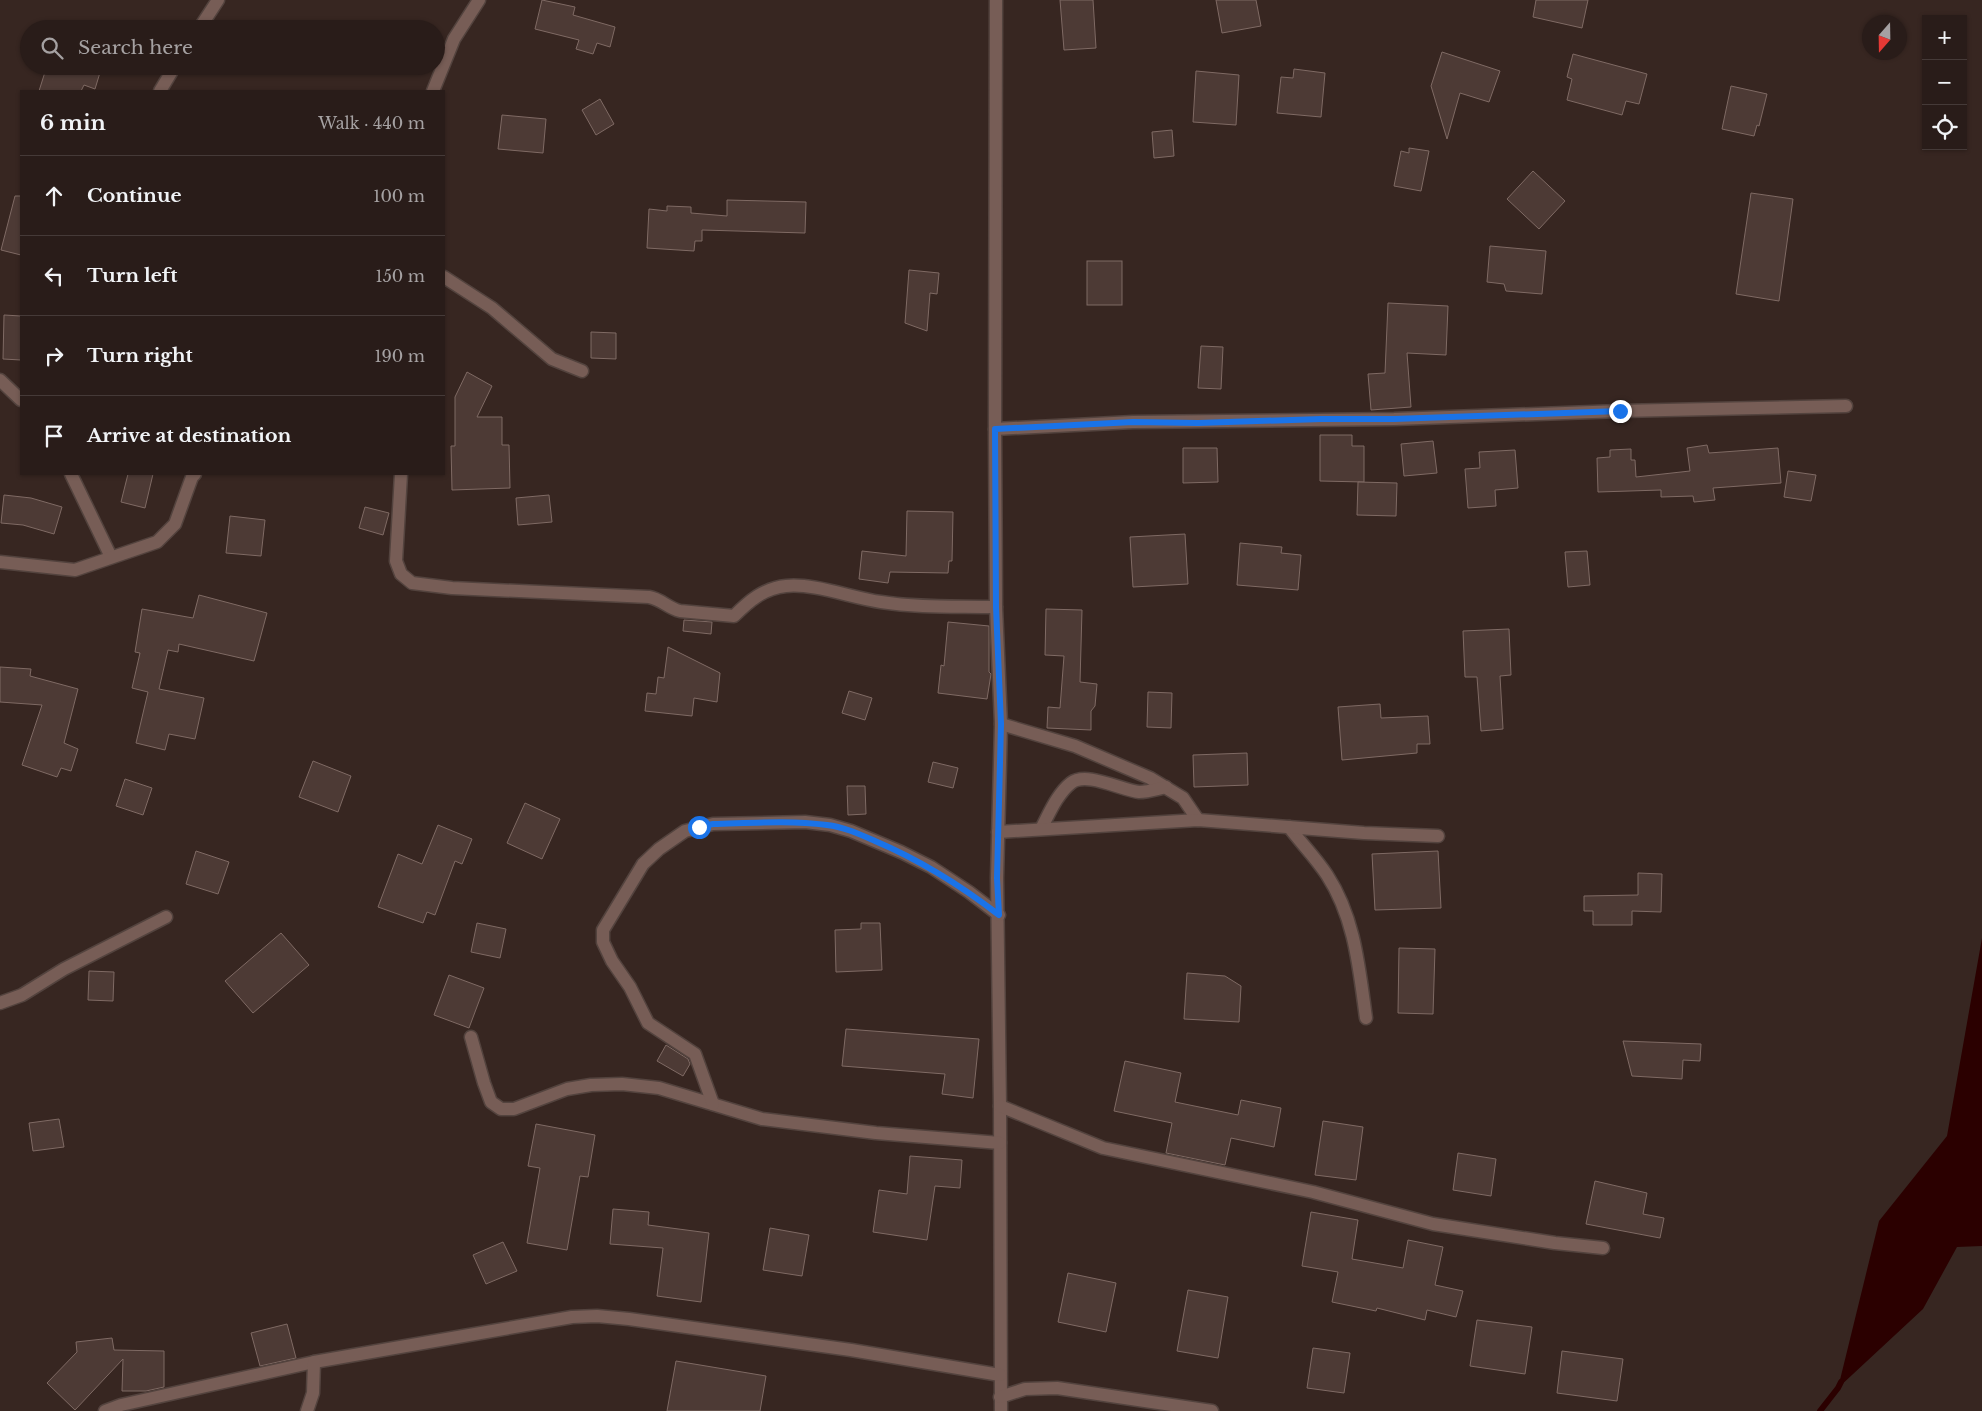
<!DOCTYPE html>
<meta charset="utf-8">
<style>
:root{--surface:#291c19;--page:#312522;--text:#f1f3f6;--muted:#a5a1a2;--line:#453a38}
body{margin:0;font-family:"Libre Baskerville",serif;background:var(--page);color:var(--text)}
.controls{position:absolute;right:15px;top:15px;display:grid;overflow:hidden;border-radius:0px;box-shadow:0 1px 4px #0004}
.controls button{width:45px;height:45px;display:grid;place-items:center;padding:0;border:0;border-bottom:1px solid var(--line);background:var(--surface);color:var(--text);font:25px sans-serif}
.compass{position:absolute;left:1862px;top:15px;width:45px;height:45px;border-radius:50%;background:var(--surface);box-shadow:0 1px 4px #0004;rotate:200deg}
.stop{position:absolute;width:15px;height:15px;margin:-11px;border:4px solid #1a73e8;border-radius:50%;background:#fff}
.stop.end{background:#1a73e8;border-color:#fff;box-shadow:0 1px 5px #0008}
.list{margin:0;padding:0;list-style:none}
h2{display:flex;justify-content:space-between;align-items:center;height:65px;margin:0;padding:0 20px;font-size:21px}
h2 small{font-size:16px;font-weight:400;color:var(--muted)}
.list li{display:grid;grid-template-columns:32px 1fr auto;gap:15px;align-items:center;box-sizing:border-box;height:80px;padding:0 20px;border-top:1px solid var(--line)}
.list b{display:block;font-size:19px;white-space:nowrap}
.list em{font-size:16px;font-style:normal;color:var(--muted)}
.icon{flex:none;width:28px;height:28px;fill:none;stroke:currentColor;stroke-width:2;stroke-linecap:round;stroke-linejoin:round}
.map{position:relative;flex:none;width:1982px;height:1411px;overflow:hidden}
.search{position:absolute;background:var(--surface);box-shadow:0 1px 4px #0004;left:20px;top:20px;width:425px;height:55px;display:flex;align-items:center;gap:12px;box-sizing:border-box;padding:0 18px;border-radius:28px;color:var(--muted);font-size:19px}
.panel{position:absolute;background:var(--surface);box-shadow:0 1px 4px #0004;left:20px;top:90px;width:425px;height:385px;border-radius:0px}
.map>svg:first-child{display:block}
</style>
<div class="map">
<svg width="1982" height="1411" viewBox="0 0 1982 1411">
<rect width="100%" height="100%" fill="#372621"/>
<!-- water -->
<path fill="#2b0000" d="M 1982,938 L 1982,1246 L 1957,1247 L 1923,1309 L 1838,1388 L 1879,1221 L 1947,1136 Z"/>
<g fill="none" stroke-linecap="round" stroke-linejoin="round">
<!-- stream -->
<path stroke="#2b0000" stroke-width="6" d="M 1820,1411 L 1838,1388 L 1841,1382"/>
</g>
<!-- building -->
<g fill="#4d3a35" stroke="#7f6a64">
<path d="M 542,0 L 575,7 L 573,15 L 615,27 L 610,47 L 597,43 L 593,54 L 576,49 L 579,40 L 535,29 Z"/>
<path d="M 1060,0 L 1093,0 L 1096,48 L 1064,50 Z"/>
<path d="M 1216,0 L 1256,0 L 1261,26 L 1222,33 Z"/>
<path d="M 1536,0 L 1588,0 L 1582,28 L 1533,17 Z"/>
<path d="M 1442,52 L 1500,71 L 1489,102 L 1460,93 L 1447,139 L 1431,86 Z"/>
<path d="M 1573,54 L 1647,74 L 1639,104 L 1626,101 L 1622,115 L 1567,100 L 1572,79 L 1567,77 Z"/>
<path d="M 39,66 L 102,66 L 95,89 L 84,85 L 81,91 L 39,91 L 45,72 L 38,69 Z"/>
<path d="M 1294,69 L 1325,73 L 1321,117 L 1277,113 L 1281,77 L 1293,78 Z"/>
<path d="M 1196,71 L 1239,75 L 1236,125 L 1193,122 Z"/>
<path d="M 1731,86 L 1767,94 L 1759,126 L 1757,125 L 1754,136 L 1722,129 Z"/>
<path d="M 600,99 L 614,124 L 596,135 L 582,110 Z"/>
<path d="M 502,115 L 546,119 L 543,153 L 498,149 Z"/>
<path d="M 1172,130 L 1174,156 L 1154,158 L 1152,132 Z"/>
<path d="M 1409,148 L 1429,151 L 1421,191 L 1394,186 L 1401,151 L 1409,153 Z"/>
<path d="M 1533,171 L 1565,201 L 1539,229 L 1507,199 Z"/>
<path d="M 1751,193 L 1793,199 L 1779,301 L 1736,294 Z"/>
<path d="M 15,196 L 21,196 L 21,255 L 1,250 Z"/>
<path d="M 727,200 L 806,202 L 805,233 L 702,230 L 702,241 L 695,241 L 694,251 L 647,248 L 649,209 L 667,211 L 667,206 L 691,207 L 691,213 L 727,216 Z"/>
<path d="M 1490,246 L 1546,251 L 1542,294 L 1506,291 L 1504,284 L 1487,282 Z"/>
<rect x="1087" y="261" width="35" height="44"/>
<path d="M 909,270 L 939,273 L 937,294 L 930,293 L 927,331 L 905,323 Z"/>
<path d="M 1388,303 L 1448,306 L 1446,355 L 1407,353 L 1411,407 L 1371,410 L 1368,374 L 1385,373 Z"/>
<path d="M 4,315 L 21,316 L 21,360 L 3,359 Z"/>
<path d="M 591,332 L 616,333 L 616,359 L 591,358 Z"/>
<path d="M 1201,346 L 1223,347 L 1221,389 L 1198,388 Z"/>
<path d="M 467,372 L 492,386 L 477,417 L 502,417 L 502,445 L 509,445 L 510,488 L 452,490 L 451,446 L 455,446 L 455,397 Z"/>
<path d="M 1320,435 L 1352,435 L 1352,446 L 1364,446 L 1364,482 L 1320,481 Z"/>
<path d="M 1433,441 L 1437,473 L 1404,476 L 1401,444 Z"/>
<path d="M 1707,445 L 1709,453 L 1778,448 L 1781,483 L 1713,488 L 1715,500 L 1694,502 L 1693,496 L 1661,497 L 1661,490 L 1598,492 L 1597,458 L 1610,457 L 1610,450 L 1631,449 L 1631,460 L 1635,460 L 1636,477 L 1690,471 L 1687,448 Z"/>
<path d="M 1183,448 L 1217,448 L 1218,482 L 1183,483 Z"/>
<path d="M 1515,450 L 1518,488 L 1495,490 L 1496,506 L 1468,508 L 1465,469 L 1480,468 L 1479,452 Z"/>
<path d="M 1788,471 L 1816,475 L 1811,501 L 1784,497 Z"/>
<path d="M 128,474 L 153,474 L 145,508 L 121,502 Z"/>
<path d="M 1358,482 L 1397,483 L 1396,516 L 1357,515 Z"/>
<path d="M 4,495 L 31,498 L 62,507 L 54,534 L 23,525 L 1,523 Z"/>
<path d="M 549,495 L 552,522 L 518,525 L 516,498 Z"/>
<path d="M 365,507 L 389,513 L 383,535 L 359,528 Z"/>
<path d="M 907,511 L 953,512 L 952,561 L 949,561 L 948,573 L 890,572 L 888,583 L 859,579 L 862,551 L 906,556 Z"/>
<path d="M 230,516 L 265,520 L 261,556 L 226,553 Z"/>
<path d="M 1185,534 L 1188,584 L 1133,587 L 1130,537 Z"/>
<path d="M 1240,543 L 1282,547 L 1281,553 L 1301,555 L 1298,590 L 1237,585 Z"/>
<path d="M 1587,551 L 1590,585 L 1568,587 L 1565,552 Z"/>
<path d="M 199,595 L 267,613 L 254,661 L 179,644 L 178,652 L 168,650 L 159,689 L 204,698 L 195,739 L 169,734 L 165,750 L 136,743 L 148,692 L 132,688 L 140,653 L 135,652 L 142,609 L 193,618 Z"/>
<path d="M 1046,609 L 1082,610 L 1080,682 L 1097,684 L 1095,706 L 1091,711 L 1091,730 L 1047,728 L 1048,707 L 1060,708 L 1064,656 L 1045,655 Z"/>
<path d="M 684,620 L 712,622 L 711,634 L 683,631 Z"/>
<path d="M 948,622 L 989,626 L 989,672 L 991,674 L 987,699 L 938,693 L 941,665 L 944,666 Z"/>
<path d="M 1509,629 L 1511,675 L 1500,676 L 1503,729 L 1481,731 L 1477,677 L 1465,677 L 1463,631 Z"/>
<path d="M 668,647 L 720,673 L 717,702 L 694,698 L 692,716 L 645,711 L 647,693 L 656,694 L 658,677 L 664,678 Z"/>
<path d="M 0,667 L 31,669 L 30,676 L 78,689 L 64,743 L 78,749 L 71,771 L 61,768 L 57,777 L 22,765 L 42,705 L 0,702 Z"/>
<path d="M 849,691 L 872,698 L 865,720 L 842,713 Z"/>
<path d="M 1148,692 L 1172,693 L 1171,728 L 1147,727 Z"/>
<path d="M 1380,704 L 1381,718 L 1428,716 L 1430,744 L 1417,744 L 1417,753 L 1342,760 L 1338,707 Z"/>
<path d="M 1247,753 L 1248,785 L 1194,787 L 1193,755 Z"/>
<path d="M 313,761 L 351,776 L 338,812 L 299,797 Z"/>
<path d="M 933,762 L 958,768 L 953,788 L 928,782 Z"/>
<path d="M 125,779 L 152,788 L 143,815 L 116,806 Z"/>
<path d="M 847,786 L 865,786 L 866,814 L 848,815 Z"/>
<path d="M 525,803 L 560,819 L 542,859 L 507,843 Z"/>
<path d="M 438,825 L 472,839 L 462,864 L 455,861 L 435,915 L 427,912 L 423,923 L 378,907 L 398,854 L 422,864 Z"/>
<path d="M 196,851 L 229,862 L 218,894 L 186,884 Z"/>
<path d="M 1438,851 L 1441,908 L 1375,910 L 1372,854 Z"/>
<path d="M 1638,873 L 1662,874 L 1661,912 L 1632,911 L 1632,925 L 1593,925 L 1593,911 L 1584,911 L 1584,896 L 1638,895 Z"/>
<path d="M 477,923 L 506,929 L 500,958 L 471,952 Z"/>
<path d="M 861,923 L 880,923 L 882,970 L 836,972 L 835,930 L 861,929 Z"/>
<path d="M 281,933 L 309,965 L 253,1013 L 225,981 Z"/>
<path d="M 1399,948 L 1435,949 L 1433,1014 L 1398,1013 Z"/>
<path d="M 89,971 L 114,972 L 113,1001 L 88,1000 Z"/>
<path d="M 1187,973 L 1225,976 L 1241,986 L 1239,1022 L 1184,1019 Z"/>
<path d="M 449,975 L 484,988 L 469,1028 L 434,1015 Z"/>
<path d="M 846,1029 L 979,1039 L 973,1098 L 942,1094 L 945,1074 L 842,1066 Z"/>
<path d="M 1623,1041 L 1701,1044 L 1700,1061 L 1683,1060 L 1682,1079 L 1632,1076 Z"/>
<path d="M 666,1045 L 688,1059 L 690,1064 L 683,1076 L 657,1061 Z"/>
<path d="M 1125,1061 L 1181,1073 L 1175,1102 L 1238,1115 L 1241,1100 L 1281,1108 L 1274,1147 L 1231,1138 L 1225,1165 L 1166,1153 L 1172,1123 L 1114,1111 Z"/>
<path d="M 59,1119 L 64,1147 L 33,1151 L 29,1123 Z"/>
<path d="M 1323,1121 L 1363,1127 L 1356,1180 L 1315,1175 Z"/>
<path d="M 536,1124 L 595,1135 L 588,1177 L 580,1176 L 567,1250 L 527,1243 L 540,1168 L 528,1166 Z"/>
<path d="M 1458,1153 L 1496,1159 L 1491,1196 L 1453,1190 Z"/>
<path d="M 910,1156 L 962,1160 L 960,1188 L 935,1186 L 927,1240 L 873,1232 L 879,1190 L 907,1194 Z"/>
<path d="M 1595,1181 L 1647,1193 L 1643,1214 L 1664,1218 L 1660,1238 L 1586,1224 Z"/>
<path d="M 613,1209 L 649,1212 L 648,1225 L 709,1233 L 701,1302 L 657,1296 L 663,1248 L 610,1244 Z"/>
<path d="M 1311,1212 L 1358,1220 L 1352,1259 L 1403,1268 L 1408,1240 L 1443,1247 L 1435,1285 L 1463,1291 L 1456,1317 L 1427,1310 L 1425,1320 L 1377,1308 L 1376,1311 L 1332,1302 L 1338,1272 L 1302,1266 Z"/>
<path d="M 770,1228 L 809,1235 L 802,1276 L 763,1270 Z"/>
<path d="M 503,1242 L 517,1271 L 486,1284 L 473,1255 Z"/>
<path d="M 1068,1273 L 1116,1283 L 1106,1332 L 1058,1322 Z"/>
<path d="M 1188,1290 L 1228,1297 L 1218,1358 L 1177,1351 Z"/>
<path d="M 1477,1320 L 1532,1327 L 1525,1374 L 1470,1366 Z"/>
<path d="M 287,1324 L 296,1358 L 260,1366 L 251,1333 Z"/>
<path d="M 112,1338 L 114,1350 L 164,1351 L 164,1387 L 146,1391 L 122,1391 L 123,1359 L 75,1410 L 47,1383 L 77,1352 L 76,1342 Z"/>
<path d="M 1313,1348 L 1350,1353 L 1344,1393 L 1307,1388 Z"/>
<path d="M 1562,1351 L 1623,1359 L 1617,1401 L 1557,1393 Z"/>
<path d="M 676,1361 L 766,1376 L 760,1411 L 667,1411 Z"/>
</g>
<g fill="none" stroke-linecap="round" stroke-linejoin="round">
<!-- street casing -->
<g stroke="#53433e" stroke-width="15">
<g id="street">
<path d="M 996,0 L 995,429 L 996,607 L 1001,724 L 997,878 L 1000,1106 L 1001,1411"/>
<path d="M 199,29 L 218,0"/>
<path d="M 160,91 L 175,66"/>
<path d="M 433,91 L 454,39 L 479,0"/>
<path d="M 444,277 L 492,308 L 552,359 L 582,371"/>
<path d="M 0,380 L 21,400"/>
<path d="M 995,429 L 1133,422 L 1394,419 L 1620,411 L 1846,406"/>
<path d="M 71,474 L 111,557"/>
<path d="M 401,474 L 396,561 L 401,574 L 412,583 L 452,588 L 649,597 C 661,599 668,608 680,611 L 734,616 C 749,601 764,588 786,586 C 814,583 852,598 881,602 C 919,608 958,606 996,607"/>
<path d="M 0,562 L 75,570 L 157,542 L 175,524 L 192,477 L 195,474"/>
<path d="M 1001,724 L 1075,746 L 1150,778 L 1183,798 L 1198,820"/>
<path d="M 1289,827 C 1301,843 1316,858 1327,875 C 1355,918 1359,968 1366,1018"/>
<path d="M 1041,829 C 1049,814 1057,794 1071,783 C 1086,771 1121,790 1139,792 C 1148,792 1157,789 1166,787"/>
<path d="M 998,832 L 1198,820 L 1364,833 L 1438,836"/>
<path d="M 0,1003 L 22,995 L 64,969 L 166,917"/>
<path d="M 471,1037 L 484,1083 L 491,1102 L 501,1109 L 514,1109 L 567,1089 L 591,1085 L 622,1084 L 659,1088 L 762,1119 L 876,1133 L 1000,1143"/>
<path d="M 713,1104 L 695,1054 L 648,1023 L 630,987 L 612,961 L 603,942 L 603,930 L 643,864 L 659,849 L 685,831 L 713,824 L 805,822 L 830,825 L 851,831 L 901,852 L 931,867 L 969,892 L 999,915"/>
<path d="M 1000,1106 L 1103,1148 L 1313,1192 L 1433,1224 L 1555,1243 L 1603,1248"/>
<path d="M 1000,1397 L 1025,1389 L 1057,1388 L 1212,1411"/>
<path d="M 105,1411 L 121,1405 L 314,1362 L 572,1317 L 597,1316 L 629,1319 L 851,1350 L 1000,1375"/>
<path d="M 307,1411 L 313,1393 L 314,1362"/>
</g>
</g>
<!-- street -->
<use href="#street" stroke="#775d56" stroke-width="12"/>
</g>
<g fill="none" stroke-linecap="round" stroke-linejoin="round">
<!-- route -->
<path stroke="#1a73e8" stroke-width="6" d="M 699,827 L 713,824 C 751,823 789,820 827,825 C 844,827 859,834 875,841 C 920,860 960,885 999,915 L 997,878 L 1001,724 L 996,607 L 995,429 L 1133,422 L 1198,423 L 1321,419 L 1394,419 L 1620,411"/>
</g>
</svg>
<div class="controls">
<button>+</button>
<button>−</button>
<button><svg class="icon" aria-label="locate" viewBox="0 0 24 24"><circle cx="12" cy="12" r="6"/><path d="M12 2v4M12 18v4M2 12h4M18 12h4"/></svg></button>
</div>
<svg class="compass" viewBox="-18 -18 36 36"><path d="M0-13l5 13h-10z" fill="#e53935"/><path d="M0 13l5-13h-10z" fill="#a5a1a2"/></svg>
<div class="stop" style="left:699px;top:827px"></div>
<div class="stop end" style="left:1620px;top:411px"></div>
<div class="search"><svg class="icon" aria-label="search" viewBox="0 0 24 24"><circle cx="10" cy="10" r="6"/><path d="M15 15l6 6"/></svg>Search here</div>
<section class="panel">
<h2>6 min<small>Walk · 440 m</small></h2>
<ul class="list">
<li><svg class="icon" aria-label="ahead" viewBox="0 0 24 24"><path d="M12 20V5M6 11l6-6 6 6"/></svg><div><b>Continue</b></div><em>100 m</em></li>
<li><svg class="icon" aria-label="left" viewBox="0 0 24 24"><path d="M17 20v-9H6M10 6l-5 5 5 5"/></svg><div><b>Turn left</b></div><em>150 m</em></li>
<li><svg class="icon" aria-label="right" viewBox="0 0 24 24"><path d="M7 20v-9h11M14 6l5 5-5 5"/></svg><div><b>Turn right</b></div><em>190 m</em></li>
<li><svg class="icon" aria-label="arrive" viewBox="0 0 24 24"><path d="M6 21V4h12l-3 4 3 4H6"/></svg><div><b>Arrive at destination</b></div></li>
</ul>
</section>
</div>
